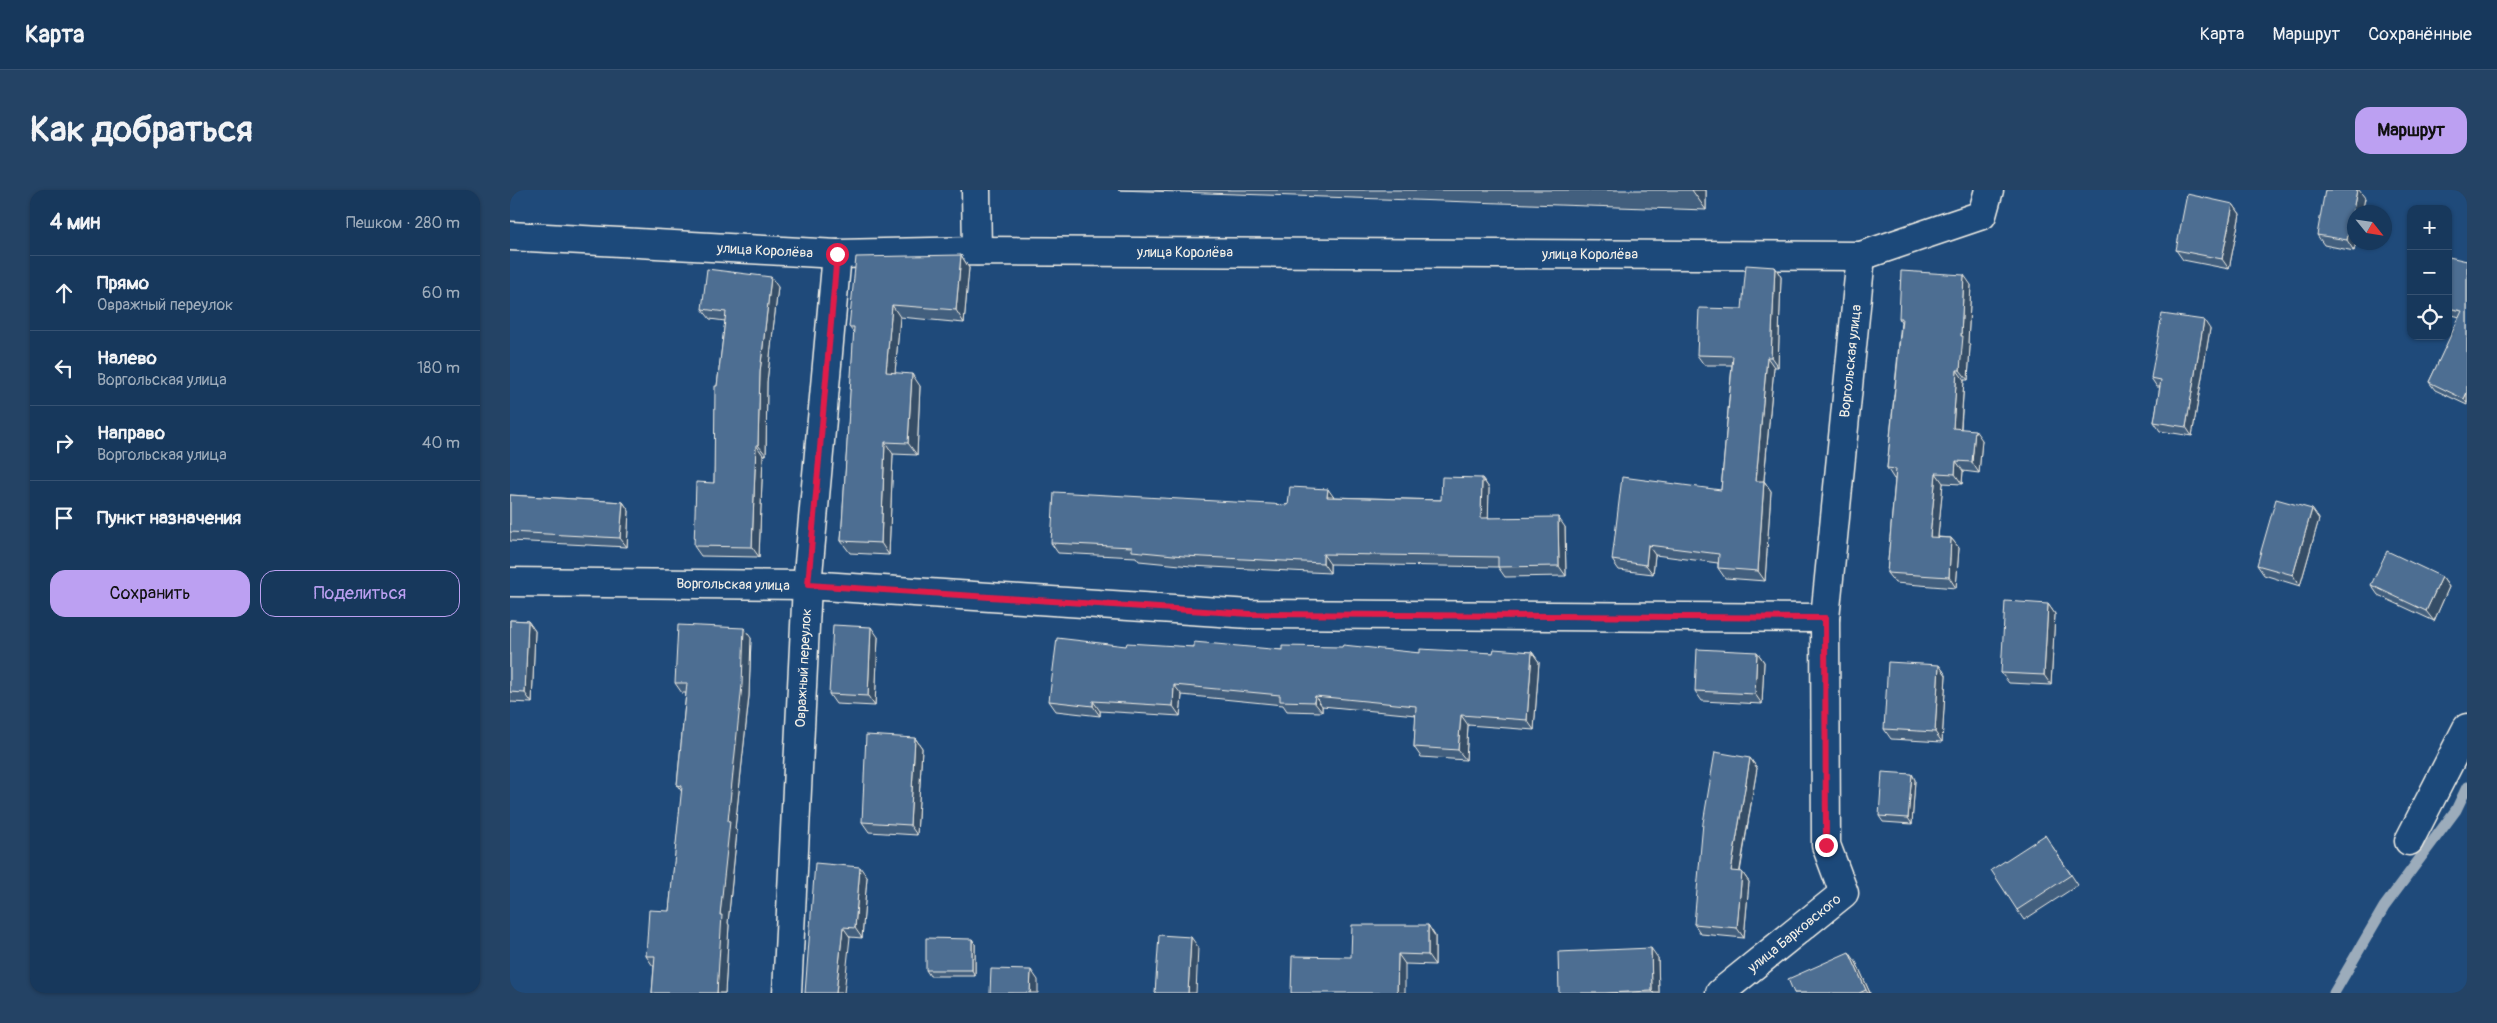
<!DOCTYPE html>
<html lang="ru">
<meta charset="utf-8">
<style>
:root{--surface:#17385c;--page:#244365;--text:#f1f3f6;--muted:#9eacbb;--line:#365272;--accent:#bca0f2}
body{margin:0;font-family:Pangolin,sans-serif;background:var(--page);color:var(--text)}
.controls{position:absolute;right:15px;top:15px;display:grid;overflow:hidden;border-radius:10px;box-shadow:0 1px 4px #0004}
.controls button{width:45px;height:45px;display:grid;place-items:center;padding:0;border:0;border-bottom:1px solid var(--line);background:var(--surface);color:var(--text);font:25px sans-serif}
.compass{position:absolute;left:1837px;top:15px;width:45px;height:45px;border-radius:50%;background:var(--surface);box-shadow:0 1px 4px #0004;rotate:120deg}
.stop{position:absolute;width:15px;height:15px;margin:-11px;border:4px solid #e11d48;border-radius:50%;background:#fff}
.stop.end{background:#e11d48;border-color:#fff;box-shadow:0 1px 5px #0008}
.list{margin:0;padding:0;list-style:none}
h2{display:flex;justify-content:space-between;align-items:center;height:65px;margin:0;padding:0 20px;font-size:21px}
h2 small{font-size:16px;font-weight:400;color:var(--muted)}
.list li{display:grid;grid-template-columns:32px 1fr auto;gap:15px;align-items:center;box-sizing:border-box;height:75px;padding:0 20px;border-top:1px solid var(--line)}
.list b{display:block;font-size:19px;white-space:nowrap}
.list p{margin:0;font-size:16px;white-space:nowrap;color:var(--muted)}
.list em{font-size:16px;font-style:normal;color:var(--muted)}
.actions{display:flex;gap:10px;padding:15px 20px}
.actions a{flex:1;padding:11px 0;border:1px solid var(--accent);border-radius:15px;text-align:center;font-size:18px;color:var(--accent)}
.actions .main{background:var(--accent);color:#111}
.icon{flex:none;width:28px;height:28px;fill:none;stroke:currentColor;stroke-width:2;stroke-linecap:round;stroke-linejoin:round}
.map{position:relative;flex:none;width:1957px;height:803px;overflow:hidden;border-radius:15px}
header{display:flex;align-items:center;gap:30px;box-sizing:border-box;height:70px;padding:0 25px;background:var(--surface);border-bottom:1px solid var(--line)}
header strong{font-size:24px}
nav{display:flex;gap:28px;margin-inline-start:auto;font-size:18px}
.intro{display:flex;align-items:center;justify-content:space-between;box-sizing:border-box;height:120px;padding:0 30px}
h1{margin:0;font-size:35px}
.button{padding:12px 22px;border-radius:15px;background:var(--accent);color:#111;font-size:18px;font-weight:700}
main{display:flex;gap:30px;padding:0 30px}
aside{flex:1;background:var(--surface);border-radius:15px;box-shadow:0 1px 4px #0004}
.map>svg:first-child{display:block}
</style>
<header>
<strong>Карта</strong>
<nav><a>Карта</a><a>Маршрут</a><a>Сохранённые</a></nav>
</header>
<div class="intro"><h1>Как добраться</h1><a class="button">Маршрут</a></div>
<main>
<aside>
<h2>4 мин<small>Пешком · 280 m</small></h2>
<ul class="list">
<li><svg class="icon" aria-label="ahead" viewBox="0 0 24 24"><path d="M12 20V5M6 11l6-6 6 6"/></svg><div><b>Прямо</b><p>Овражный переулок</p></div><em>60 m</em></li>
<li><svg class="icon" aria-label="left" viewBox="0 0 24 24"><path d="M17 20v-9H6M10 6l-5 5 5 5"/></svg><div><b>Налево</b><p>Воргольская улица</p></div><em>180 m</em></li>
<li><svg class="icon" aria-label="right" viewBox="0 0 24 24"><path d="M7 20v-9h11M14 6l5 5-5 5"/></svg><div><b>Направо</b><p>Воргольская улица</p></div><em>40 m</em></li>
<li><svg class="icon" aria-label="arrive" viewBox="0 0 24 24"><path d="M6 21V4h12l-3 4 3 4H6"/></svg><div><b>Пункт назначения</b></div></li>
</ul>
<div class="actions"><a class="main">Сохранить</a><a>Поделиться</a></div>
</aside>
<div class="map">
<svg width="1957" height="803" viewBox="0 0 1957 803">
<rect width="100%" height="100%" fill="#1f4a7a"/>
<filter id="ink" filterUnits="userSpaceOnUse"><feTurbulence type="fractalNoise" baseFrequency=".02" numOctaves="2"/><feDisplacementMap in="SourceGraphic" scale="10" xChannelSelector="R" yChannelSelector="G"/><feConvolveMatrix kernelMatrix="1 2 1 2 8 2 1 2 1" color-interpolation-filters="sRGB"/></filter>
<g filter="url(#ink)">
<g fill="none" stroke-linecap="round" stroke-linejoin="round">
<!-- stream -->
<path stroke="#9cacbb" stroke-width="11" d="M 1824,803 L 1874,717 L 1946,620 L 1957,597"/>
<!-- minor casing -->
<g stroke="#f4f1e8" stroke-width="31">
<g id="minor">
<path d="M 466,0 L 467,61"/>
<path d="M 0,46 L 327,64 L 467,61 L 1351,66 L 1472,25 L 1479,0"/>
<path d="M 0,392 L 297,395 L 740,424 L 1315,428"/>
<path d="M 1899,651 L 1957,538"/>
<path d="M 277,803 L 297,395 L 327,64"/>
<path d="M 1210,803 L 1334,703 L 1316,655 L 1315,428 L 1351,66"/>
</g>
</g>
<!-- minor -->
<use href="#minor" stroke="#1f4a7a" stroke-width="28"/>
</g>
<!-- wall -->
<g fill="#425f7e" stroke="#f4f1e8">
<path d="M 608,0 L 1196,0 L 1196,20 Z"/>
<path d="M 1855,8 L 1852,22 L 1844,22 L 1844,52 L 1846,52 L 1844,61 L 1814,55 L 1807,45 Z"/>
<path d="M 1723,14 L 1730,24 L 1719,79 L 1673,70 L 1666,60 Z"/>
<path d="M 451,65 L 459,78 L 454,133 L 390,127 L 385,183 L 410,196 L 407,265 L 383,264 L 379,365 L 340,363 L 331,351 L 344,143 L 339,137 Z"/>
<path d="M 1957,71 L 1957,215 L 1925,200 L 1919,192 L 1950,127 L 1938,124 L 1938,73 Z"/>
<path d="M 1265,77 L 1271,87 L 1268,177 L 1264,177 L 1254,291 L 1261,301 L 1255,391 L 1215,388 L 1208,378 L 1208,373 L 1145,365 L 1143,384 L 1109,380 L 1102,370 L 1211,300 L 1222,175 L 1194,175 L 1187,165 L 1232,119 Z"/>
<path d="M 1461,95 L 1458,153 L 1460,156 L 1458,190 L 1454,190 L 1451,239 L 1472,250 L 1469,283 L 1453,281 L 1452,294 L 1433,293 L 1428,347 L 1441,348 L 1449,358 L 1446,398 L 1385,393 L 1377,383 L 1385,289 L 1384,289 L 1377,278 L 1391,132 L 1389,128 Z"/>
<path d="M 268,97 L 257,192 L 256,265 L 253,265 L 249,367 L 191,366 L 184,356 L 204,293 L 207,196 L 215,131 L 200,129 L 192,119 Z"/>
<path d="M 1700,139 L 1682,246 L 1650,241 L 1644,232 L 1650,197 L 1647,197 L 1641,188 Z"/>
<path d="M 972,288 L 979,298 L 978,328 L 1055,337 L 1056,386 L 995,387 L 988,377 L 820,374 L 820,383 L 681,376 L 629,371 L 626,367 L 548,363 L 541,353 L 823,307 L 931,310 Z"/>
<path d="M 0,305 L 113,312 L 119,321 L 117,357 L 0,351 Z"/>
<path d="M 1802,319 L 1809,329 L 1790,396 L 1754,385 L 1747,375 Z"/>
<path d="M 1932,387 L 1939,397 L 1924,431 L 1868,405 L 1861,395 Z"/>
<path d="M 1538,414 L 1545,424 L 1541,495 L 1499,493 L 1491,483 Z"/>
<path d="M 0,430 L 18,431 L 25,441 L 22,513 L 0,512 Z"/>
<path d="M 368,447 L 365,516 L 326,514 L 319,504 Z"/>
<path d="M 241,448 L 239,506 L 225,639 L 227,641 L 218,733 L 219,735 L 215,803 L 142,803 L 144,776 L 143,776 L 136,766 L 159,721 L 172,602 L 167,595 L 176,503 L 172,503 L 165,493 Z"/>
<path d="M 616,456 L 684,457 L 772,460 L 910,463 L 983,463 L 1022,462 L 1029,472 L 1024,540 L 958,535 L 956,570 L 911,567 L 904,557 L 906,525 L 812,516 L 812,522 L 777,521 L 773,515 L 672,505 L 670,526 L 590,521 L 590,526 L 546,521 L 539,511 Z"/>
<path d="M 1247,462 L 1254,472 L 1252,514 L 1192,511 L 1185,501 Z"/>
<path d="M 1429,475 L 1436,485 L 1432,552 L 1381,549 L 1374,539 Z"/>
<path d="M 405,548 L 412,558 L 407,645 L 359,642 L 352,632 Z"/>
<path d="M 1240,568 L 1247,578 L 1230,682 L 1232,682 L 1239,692 L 1234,748 L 1191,744 L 1184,734 Z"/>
<path d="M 1402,584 L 1405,590 L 1402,634 L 1373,632 L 1369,626 Z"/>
<path d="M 1542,656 L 1568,695 L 1514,730 L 1507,720 Z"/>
<path d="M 357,687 L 352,748 L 340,747 L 295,803 Z"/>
<path d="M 918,735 L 925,746 L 925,775 L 895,774 L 841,767 Z"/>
<path d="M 462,749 L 465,754 L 465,786 L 420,786 L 416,780 Z"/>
<path d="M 1148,768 L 1149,803 L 1049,803 Z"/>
<path d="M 1346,772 L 1360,803 L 1284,803 Z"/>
</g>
<!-- shaded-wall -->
<g fill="#364d66" stroke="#f4f1e8">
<path d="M 1182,0 L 1196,0 L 1196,20 Z"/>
<path d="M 1847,0 L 1849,0 L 1855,8 L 1852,22 L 1844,22 L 1844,52 L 1846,52 L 1844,61 L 1837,50 Z"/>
<path d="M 1723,14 L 1730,24 L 1719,79 L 1712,69 Z"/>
<path d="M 451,65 L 459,78 L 454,133 L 446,120 Z"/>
<path d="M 1265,77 L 1271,87 L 1268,177 L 1261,167 Z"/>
<path d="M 1454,85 L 1461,95 L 1458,153 L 1460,156 L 1458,190 L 1450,180 L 1451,146 Z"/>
<path d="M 261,87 L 268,97 L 257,192 L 256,265 L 248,255 L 250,182 Z"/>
<path d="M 382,115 L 390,127 L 384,194 L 376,182 Z"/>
<path d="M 1694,130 L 1700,139 L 1682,246 L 1676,237 Z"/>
<path d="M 1257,167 L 1264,177 L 1253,300 L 1246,291 Z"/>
<path d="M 1447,180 L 1454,190 L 1450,248 L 1443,238 Z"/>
<path d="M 402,184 L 410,196 L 407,265 L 398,253 Z"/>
<path d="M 1957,202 L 1957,213 L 1954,209 Z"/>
<path d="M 1465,240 L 1472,250 L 1469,283 L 1462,272 Z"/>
<path d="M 375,252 L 383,264 L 379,365 L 371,353 Z"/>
<path d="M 246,255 L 253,265 L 249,367 L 242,357 Z"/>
<path d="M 1446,271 L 1453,281 L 1452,294 L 1445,284 Z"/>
<path d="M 1426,283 L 1433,293 L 1427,357 L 1420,347 Z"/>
<path d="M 972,288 L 979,298 L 978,338 L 971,328 Z"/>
<path d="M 1254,291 L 1261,301 L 1255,391 L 1248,381 Z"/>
<path d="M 818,299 L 825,309 L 817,307 Z"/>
<path d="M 113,312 L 119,321 L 117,357 L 110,348 Z"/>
<path d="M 1802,319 L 1809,329 L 1790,396 L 1783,385 Z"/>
<path d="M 1048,327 L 1055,337 L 1056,386 L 1049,376 Z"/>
<path d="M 1441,348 L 1449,358 L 1446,398 L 1439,387 Z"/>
<path d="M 1138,355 L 1145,365 L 1143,384 L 1136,375 Z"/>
<path d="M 813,364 L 820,374 L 820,383 L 813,373 Z"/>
<path d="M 1932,387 L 1939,397 L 1924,431 L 1916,421 Z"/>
<path d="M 1538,414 L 1545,424 L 1541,495 L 1534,485 Z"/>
<path d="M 18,431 L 25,441 L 22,513 L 15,503 Z"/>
<path d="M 361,437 L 368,447 L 365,516 L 358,506 Z"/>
<path d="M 234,438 L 241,448 L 239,506 L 225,639 L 227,641 L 218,733 L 219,735 L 215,803 L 207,803 L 210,725 Z"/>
<path d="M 1022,462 L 1029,472 L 1024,540 L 1017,530 Z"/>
<path d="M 1247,462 L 1254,472 L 1252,514 L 1245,504 Z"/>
<path d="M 1429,475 L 1436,485 L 1432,552 L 1425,542 Z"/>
<path d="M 664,495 L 672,505 L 670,526 L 663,516 Z"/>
<path d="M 805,506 L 812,516 L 812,522 L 804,512 Z"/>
<path d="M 583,511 L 590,521 L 590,526 L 583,516 Z"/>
<path d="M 951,525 L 958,535 L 956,570 L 948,560 Z"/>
<path d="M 405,548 L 412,558 L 407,645 L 400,635 Z"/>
<path d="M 1240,568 L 1247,578 L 1228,691 L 1221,681 Z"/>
<path d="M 1402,584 L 1405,590 L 1402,634 L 1398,628 Z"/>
<path d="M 350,677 L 357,687 L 352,748 L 345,738 Z"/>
<path d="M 1232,682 L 1239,692 L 1234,748 L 1227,738 Z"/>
<path d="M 918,735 L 925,746 L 925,775 L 918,765 Z"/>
<path d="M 333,737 L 340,747 L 334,803 L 326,803 Z"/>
<path d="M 681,747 L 688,757 L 686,803 L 678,803 Z"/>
<path d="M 462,749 L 465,754 L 465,786 L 462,780 Z"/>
<path d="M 1141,758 L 1148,768 L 1149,803 L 1144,803 L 1142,801 Z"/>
<path d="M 1339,762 L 1346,772 L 1360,803 L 1358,803 L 1356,800 Z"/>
<path d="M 888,764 L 895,774 L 895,803 L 887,803 Z"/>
<path d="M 521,780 L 528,790 L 528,803 L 520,803 Z"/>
</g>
<!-- building -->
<g fill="#4d6e92" stroke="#f4f1e8">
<path d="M 1815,0 L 1847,0 L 1837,50 L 1807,45 Z"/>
<path d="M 1677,4 L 1723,14 L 1712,69 L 1666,60 Z"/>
<path d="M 451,65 L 446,120 L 382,115 L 376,182 L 402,184 L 398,253 L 375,252 L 371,353 L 331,351 L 344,137 L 339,137 L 346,67 Z"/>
<path d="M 1939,67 L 1957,71 L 1957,202 L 1954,209 L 1919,192 L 1952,121 L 1938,118 L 1938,73 Z"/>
<path d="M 1236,75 L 1265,77 L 1261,167 L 1257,167 L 1246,291 L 1254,291 L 1248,381 L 1208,378 L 1209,364 L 1138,355 L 1136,375 L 1102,370 L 1112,287 L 1211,300 L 1223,166 L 1187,165 L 1189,118 L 1232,119 Z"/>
<path d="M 197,79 L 261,87 L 250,182 L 248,255 L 246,255 L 242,357 L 184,356 L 186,292 L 204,293 L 205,196 L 207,196 L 216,122 L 192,119 Z"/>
<path d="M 1391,81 L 1454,85 L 1451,146 L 1453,146 L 1450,180 L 1447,180 L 1443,238 L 1465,240 L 1462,272 L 1446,271 L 1445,284 L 1426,283 L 1420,347 L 1441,348 L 1439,387 L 1377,383 L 1386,279 L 1377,278 L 1392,128 L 1389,128 Z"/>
<path d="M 1652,124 L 1694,130 L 1676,237 L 1644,232 L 1651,190 L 1641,188 Z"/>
<path d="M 932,287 L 972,288 L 971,328 L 1048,327 L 1049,376 L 988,377 L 988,367 L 813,364 L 813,373 L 674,366 L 622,361 L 622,357 L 541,353 L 544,302 L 778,315 L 780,297 L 818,299 L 817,307 L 931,310 Z"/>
<path d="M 0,305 L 113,312 L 110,348 L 0,342 Z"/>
<path d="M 1766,309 L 1802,319 L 1783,385 L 1747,375 Z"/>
<path d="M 1877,361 L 1932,387 L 1916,421 L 1861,395 Z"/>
<path d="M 1495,411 L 1538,414 L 1534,485 L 1491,483 Z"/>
<path d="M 0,430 L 18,431 L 15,503 L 0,502 Z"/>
<path d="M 168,435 L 234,438 L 232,495 L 218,631 L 220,631 L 210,725 L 212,725 L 207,803 L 142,803 L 145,766 L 136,766 L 139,720 L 159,721 L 172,596 L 167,595 L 177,493 L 165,493 Z"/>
<path d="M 323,435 L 361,437 L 358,506 L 319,504 Z"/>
<path d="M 547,448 L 616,456 L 617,453 L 684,457 L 684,452 L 772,460 L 772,456 L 832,457 L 833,455 L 910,463 L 910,459 L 983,463 L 984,459 L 1022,462 L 1017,530 L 951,525 L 948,560 L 904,557 L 906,516 L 805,506 L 804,512 L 770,511 L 770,505 L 664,495 L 663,516 L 583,511 L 583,516 L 539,511 Z"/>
<path d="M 1187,459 L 1247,462 L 1245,504 L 1185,501 Z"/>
<path d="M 1378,472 L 1429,475 L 1425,542 L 1374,539 Z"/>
<path d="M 356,545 L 405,548 L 400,635 L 352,632 Z"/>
<path d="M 1205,562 L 1240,568 L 1221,681 L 1232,682 L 1227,738 L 1184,734 L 1193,633 Z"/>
<path d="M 1372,582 L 1402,584 L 1398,628 L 1369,626 Z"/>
<path d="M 1535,645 L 1561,685 L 1507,720 L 1481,680 Z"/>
<path d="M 305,673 L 350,677 L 345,738 L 333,737 L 326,803 L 295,803 Z"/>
<path d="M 842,735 L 918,735 L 918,765 L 888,764 L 887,803 L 781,803 L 782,766 L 841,767 Z"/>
<path d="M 649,745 L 681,747 L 678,803 L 645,803 Z"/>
<path d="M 416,748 L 462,749 L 462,780 L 416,780 Z"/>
<path d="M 1141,758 L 1142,801 L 1095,803 L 1049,803 L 1048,762 Z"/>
<path d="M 1339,762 L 1356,800 L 1349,803 L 1284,803 L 1278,789 Z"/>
<path d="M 481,779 L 521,780 L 520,803 L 480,803 Z"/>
</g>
</g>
<g fill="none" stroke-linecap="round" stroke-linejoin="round" filter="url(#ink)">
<!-- route -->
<path stroke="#e11d48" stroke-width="6" d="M 327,64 L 298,395 L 740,424 L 1315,428 L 1316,655"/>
</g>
<g text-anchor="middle" stroke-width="4.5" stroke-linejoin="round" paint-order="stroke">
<!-- street labels -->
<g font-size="14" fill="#f4f1e8" stroke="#1f4a7a">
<text transform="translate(255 60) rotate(3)" y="5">улица Королёва</text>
<text x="675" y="67">улица Королёва</text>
<text x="1080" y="69">улица Королёва</text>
<text transform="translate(1340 171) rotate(-84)" y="5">Воргольская улица</text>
<text transform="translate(223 394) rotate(1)" y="5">Воргольская улица</text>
<text transform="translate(293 478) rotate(-87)" y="5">Овражный переулок</text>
<text transform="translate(1284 743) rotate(-39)" y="5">улица Барковского</text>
</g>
</g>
</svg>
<div class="controls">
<button>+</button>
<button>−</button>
<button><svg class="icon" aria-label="locate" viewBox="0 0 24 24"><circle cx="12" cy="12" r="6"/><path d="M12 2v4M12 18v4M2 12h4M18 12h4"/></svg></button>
</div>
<svg class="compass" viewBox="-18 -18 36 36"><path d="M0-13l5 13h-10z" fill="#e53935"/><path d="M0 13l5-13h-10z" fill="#9eacbb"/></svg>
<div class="stop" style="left:327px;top:64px"></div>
<div class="stop end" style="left:1316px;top:655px"></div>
</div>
</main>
